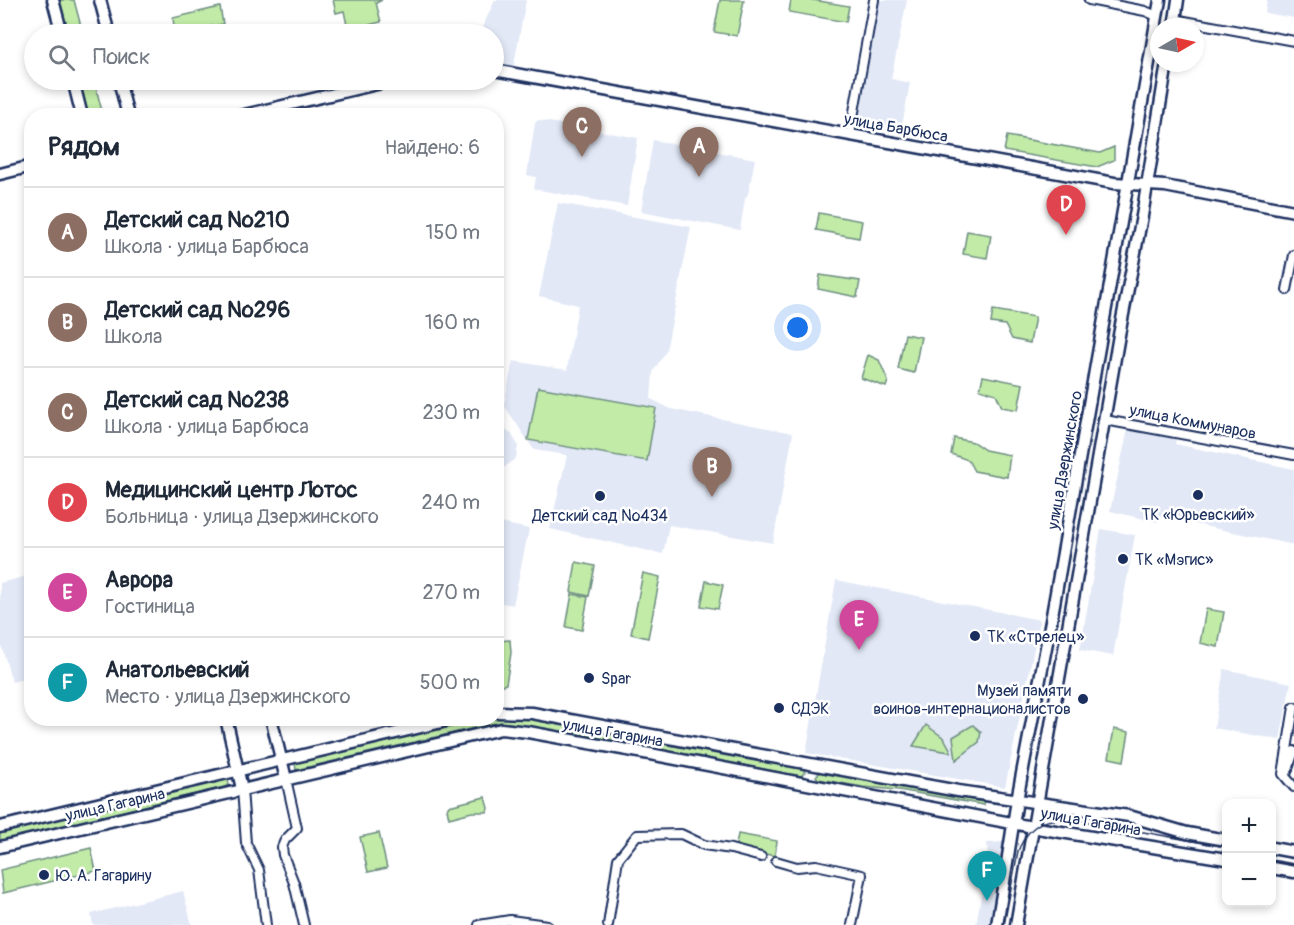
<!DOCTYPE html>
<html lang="ru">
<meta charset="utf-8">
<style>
:root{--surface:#fff;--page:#f6f6f7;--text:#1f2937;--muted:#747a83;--line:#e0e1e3;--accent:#2563eb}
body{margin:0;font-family:Pangolin,sans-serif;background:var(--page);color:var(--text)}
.controls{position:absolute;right:18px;bottom:18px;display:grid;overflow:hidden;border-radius:12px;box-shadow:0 3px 9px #0003}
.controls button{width:54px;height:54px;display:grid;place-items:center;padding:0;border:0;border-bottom:2px solid var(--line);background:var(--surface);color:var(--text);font:30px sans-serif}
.compass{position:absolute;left:1150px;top:18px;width:54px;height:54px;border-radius:50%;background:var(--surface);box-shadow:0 3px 9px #0003;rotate:81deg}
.you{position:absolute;left:798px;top:328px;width:21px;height:21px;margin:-15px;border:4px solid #fff;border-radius:50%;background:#1a73e8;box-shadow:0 0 0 9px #1a73e833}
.badge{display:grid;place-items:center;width:39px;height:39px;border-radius:50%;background:var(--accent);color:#fff;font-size:20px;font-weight:700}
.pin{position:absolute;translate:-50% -50px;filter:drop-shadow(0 2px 3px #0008)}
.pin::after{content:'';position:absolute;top:32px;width:21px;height:18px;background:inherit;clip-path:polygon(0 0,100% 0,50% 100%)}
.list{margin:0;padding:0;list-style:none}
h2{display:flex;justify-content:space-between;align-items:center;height:78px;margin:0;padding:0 24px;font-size:26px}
h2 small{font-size:20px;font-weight:400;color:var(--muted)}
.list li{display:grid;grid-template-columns:39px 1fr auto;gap:18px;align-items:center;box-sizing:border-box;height:90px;padding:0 24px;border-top:2px solid var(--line)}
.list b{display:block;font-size:22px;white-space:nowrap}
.list p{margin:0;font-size:20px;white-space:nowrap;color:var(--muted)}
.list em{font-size:20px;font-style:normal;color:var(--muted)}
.icon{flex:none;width:33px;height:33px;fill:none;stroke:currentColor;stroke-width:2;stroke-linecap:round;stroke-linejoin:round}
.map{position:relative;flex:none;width:1294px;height:925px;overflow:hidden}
.search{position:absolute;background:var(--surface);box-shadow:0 3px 9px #0003;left:24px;top:24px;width:480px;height:66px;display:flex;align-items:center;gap:15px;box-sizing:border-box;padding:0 21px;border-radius:33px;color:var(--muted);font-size:22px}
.panel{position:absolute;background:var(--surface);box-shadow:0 3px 9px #0003;left:24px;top:108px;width:480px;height:618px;border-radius:24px}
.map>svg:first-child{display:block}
</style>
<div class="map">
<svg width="1294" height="925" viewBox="0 0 1294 925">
<rect width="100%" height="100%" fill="#fff"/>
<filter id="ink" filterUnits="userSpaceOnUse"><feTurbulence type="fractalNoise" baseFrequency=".0167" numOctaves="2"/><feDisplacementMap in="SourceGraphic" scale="12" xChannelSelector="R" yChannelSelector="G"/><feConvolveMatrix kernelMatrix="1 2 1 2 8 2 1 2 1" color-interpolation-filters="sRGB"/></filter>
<g filter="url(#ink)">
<!-- built -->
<g fill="#e2e8f6">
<path d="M 495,0 L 526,0 L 513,70 L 494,65 L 494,34 L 479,34 Z"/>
<path d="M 878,0 L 907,0 L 891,79 L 910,83 L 901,131 L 854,122 Z"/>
<path d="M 1267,0 L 1294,0 L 1294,18 L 1265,13 Z"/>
<path d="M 538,120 L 638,138 L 627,206 L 534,189 L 536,177 L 527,175 L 535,123 Z"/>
<path d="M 653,140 L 755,159 L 748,194 L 745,199 L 740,230 L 641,211 Z"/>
<path d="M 558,203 L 691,227 L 666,351 L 653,372 L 651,399 L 671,409 L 793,433 L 773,543 L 669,525 L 663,554 L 550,529 L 567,455 L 534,450 L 504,405 L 513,361 L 567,370 L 578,305 L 539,296 Z"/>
<path d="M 1128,429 L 1176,439 L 1175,444 L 1294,469 L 1294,545 L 1161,517 L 1157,522 L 1110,511 Z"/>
<path d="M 497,430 L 505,430 L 511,433 L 518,445 L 516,458 L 505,467 L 497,467 Z"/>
<path d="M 496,522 L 529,529 L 513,605 L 497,602 Z"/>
<path d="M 1101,529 L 1135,535 L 1113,656 L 1080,650 Z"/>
<path d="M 31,575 L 31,677 L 12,682 L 0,641 L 0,583 Z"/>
<path d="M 836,580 L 1040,620 L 1005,787 L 806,753 Z"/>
<path d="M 1224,669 L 1291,683 L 1280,740 L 1214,728 Z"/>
<path d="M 1003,842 L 1004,851 L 992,925 L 976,925 L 988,856 L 987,843 Z"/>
<path d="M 183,891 L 192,925 L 93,925 L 91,914 Z"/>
</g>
<!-- green -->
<g fill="#c1eba7" stroke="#6e8d82" stroke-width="1.5">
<path d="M 59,0 L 74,0 L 83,34 L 67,34 Z"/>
<path d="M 333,0 L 382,0 L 376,3 L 381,22 L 348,30 L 344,11 L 336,13 Z"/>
<path d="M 720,0 L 744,0 L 737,36 L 714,32 Z"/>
<path d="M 791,0 L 813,0 L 849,6 L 846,22 L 789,12 Z"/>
<path d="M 220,7 L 223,24 L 175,34 L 173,18 Z"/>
<path d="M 78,80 L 94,80 L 103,115 L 86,115 Z"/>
<path d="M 1007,136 L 1100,153 L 1114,147 L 1114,160 L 1097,167 L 1004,151 Z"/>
<path d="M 819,213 L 862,221 L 859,238 L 816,230 Z"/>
<path d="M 967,231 L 991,235 L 987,258 L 963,254 Z"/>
<path d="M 820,275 L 860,281 L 857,297 L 818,289 Z"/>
<path d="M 993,310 L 1035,317 L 1030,343 L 1012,339 L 1005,325 L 991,323 Z"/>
<path d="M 905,334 L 921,337 L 914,373 L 898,369 Z"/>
<path d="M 868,355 L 879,360 L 888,381 L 886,387 L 861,378 Z"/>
<path d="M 983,376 L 1023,384 L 1018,410 L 1002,407 L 996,394 L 980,389 Z"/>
<path d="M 538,387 L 656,408 L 647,461 L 528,440 Z"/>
<path d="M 954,438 L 973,442 L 985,450 L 1010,455 L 1007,477 L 974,471 L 968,460 L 951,454 Z"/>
<path d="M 576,562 L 595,566 L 589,596 L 571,592 Z"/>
<path d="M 643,573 L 660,577 L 648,638 L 631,634 Z"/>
<path d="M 706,581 L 723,585 L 718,609 L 701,606 Z"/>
<path d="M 572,594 L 588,597 L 582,630 L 566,627 Z"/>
<path d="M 1206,609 L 1224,612 L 1218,647 L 1200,643 Z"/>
<path d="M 510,640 L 511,653 L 506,684 L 497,687 L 497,641 Z"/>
<path d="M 506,717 L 530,719 L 573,727 L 573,734 L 509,723 L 491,724 L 296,770 L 295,763 L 479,720 Z"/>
<path d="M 926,725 L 944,738 L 950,749 L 950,752 L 913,746 Z"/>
<path d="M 973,725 L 981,732 L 979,742 L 956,760 L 953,737 Z"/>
<path d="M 576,727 L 642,739 L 645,744 L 643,747 L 577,735 Z"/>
<path d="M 1114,729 L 1129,732 L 1124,761 L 1109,758 Z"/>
<path d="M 662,743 L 803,769 L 805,772 L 801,776 L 661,750 L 659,748 Z"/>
<path d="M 820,772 L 984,802 L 984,805 L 899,790 L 863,787 L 818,779 L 816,776 Z"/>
<path d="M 228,779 L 229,786 L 0,841 L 0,833 Z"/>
<path d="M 485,797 L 488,808 L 487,812 L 472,812 L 449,818 L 447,809 L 449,806 Z"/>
<path d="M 379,833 L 387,868 L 368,872 L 360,837 Z"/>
<path d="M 738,834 L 777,841 L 775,856 L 738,848 L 736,845 Z"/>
<path d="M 91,848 L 96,871 L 3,893 L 0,870 Z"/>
</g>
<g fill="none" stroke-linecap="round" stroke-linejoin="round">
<!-- street casing -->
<g stroke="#1b2f5e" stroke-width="12">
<g id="street">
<path d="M 1089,0 L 1145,11 L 1157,16"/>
<path d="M 1174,19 L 1294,41"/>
<path d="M 850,134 L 874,0"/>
<path d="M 1287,290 L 1294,255"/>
<path d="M 1105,420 L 1294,455"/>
<path d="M 1294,707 L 1283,774 L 1294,787"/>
<path d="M 1287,772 L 1294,751"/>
<path d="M 286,779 L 297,828 L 285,840 L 282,847 L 283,855 L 294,883 L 304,925"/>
<path d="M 242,789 L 246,843 L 259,870 L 266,925"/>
<path d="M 776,861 L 797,867 L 816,865 L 862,875 L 852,925"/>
<path d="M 479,925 L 510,920 L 547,925"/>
<path d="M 608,925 L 618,859 L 637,835 L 681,834 L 704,845 L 731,849 L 761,857"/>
</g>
</g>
<!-- secondary casing -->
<g stroke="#1b2f5e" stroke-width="15">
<g id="secondary">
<path d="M 53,0 L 62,34"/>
<path d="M 100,0 L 109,34"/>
<path d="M 1174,27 L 1178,0"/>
<path d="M 494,70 L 1114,183 L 1165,186 L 1294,211"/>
<path d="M 73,80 L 82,116"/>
<path d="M 119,80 L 128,116"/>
<path d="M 240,116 L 394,80"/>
<path d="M 0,174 L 32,166"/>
<path d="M 496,712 L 532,713 L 958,791 L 1129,816 L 1187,833 L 1226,840"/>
<path d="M 226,718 L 242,789"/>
<path d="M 271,718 L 286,779"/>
<path d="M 0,827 L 459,718"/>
<path d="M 0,847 L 501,729 L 528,732 L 650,754 L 1043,829 L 1226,859"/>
<path d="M 1272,848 L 1294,852"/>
<path d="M 1272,868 L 1294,872"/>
<path d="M 997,925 L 1017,800 L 1051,621 L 1160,0"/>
<path d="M 1016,925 L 1119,335 L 1142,216 L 1167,63"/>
</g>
</g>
<!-- street -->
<use href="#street" stroke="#fff" stroke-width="8"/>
<!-- secondary -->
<use href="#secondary" stroke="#fff" stroke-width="10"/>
<!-- tram -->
<g stroke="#1b2f5e" stroke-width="1.5">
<path d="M 1272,860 L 1294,864"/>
<path d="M 1004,925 L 1018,851 C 1031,819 1051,816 1083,821 L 1226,847"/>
</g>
</g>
</g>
<!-- markers -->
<g fill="#1b2f5e" stroke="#fff" stroke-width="2">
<circle cx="1198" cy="495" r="6"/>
<circle cx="600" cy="496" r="6"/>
<circle cx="1123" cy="559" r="6"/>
<circle cx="975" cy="636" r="6"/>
<circle cx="589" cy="678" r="6"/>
<circle cx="1083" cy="699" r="6"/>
<circle cx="779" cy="708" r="6"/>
<circle cx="44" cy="875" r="6"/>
</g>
<g text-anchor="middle" stroke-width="5" stroke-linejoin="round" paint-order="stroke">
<!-- street labels -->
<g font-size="16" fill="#1b2f5e" stroke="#fff">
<text transform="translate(896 127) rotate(10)" y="6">улица Барбюса</text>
<text transform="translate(1193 421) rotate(11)" y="6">улица Коммунаров</text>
<text transform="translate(1064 460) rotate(-80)" y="6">улица Дзержинского</text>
<text transform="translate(613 732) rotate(10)" y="6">улица Гагарина</text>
<text transform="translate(115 804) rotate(-13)" y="6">улица Гагарина</text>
<text transform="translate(1091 821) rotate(10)" y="6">улица Гагарина</text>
</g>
<!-- poi labels -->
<g font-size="16" fill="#1b2f5e" stroke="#fff" text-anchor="start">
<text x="1198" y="520" text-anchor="middle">ТК «Юрьевский»</text>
<text x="600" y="521" text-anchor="middle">Детский сад №434</text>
<text x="1135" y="565">ТК «Мэгис»</text>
<text x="987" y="642">ТК «Стрелец»</text>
<text x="601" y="684">Spar</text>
<text x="1071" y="696" text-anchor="end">Музей памяти<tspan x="1071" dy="18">воинов-интернационалистов</tspan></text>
<text x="791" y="714">СДЭК</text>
<text x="56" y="881">Ю. А. Гагарину</text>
</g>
</g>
</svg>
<div class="controls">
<button>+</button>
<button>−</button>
</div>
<svg class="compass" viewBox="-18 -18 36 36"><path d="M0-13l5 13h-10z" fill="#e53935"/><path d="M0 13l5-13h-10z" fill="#747a83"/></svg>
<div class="you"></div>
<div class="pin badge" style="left:699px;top:177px;background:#8d6e63">A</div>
<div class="pin badge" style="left:712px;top:497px;background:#8d6e63">B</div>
<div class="pin badge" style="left:582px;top:157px;background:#8d6e63">C</div>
<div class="pin badge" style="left:1066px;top:235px;background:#e0444e">D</div>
<div class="pin badge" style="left:859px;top:650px;background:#d1479c">E</div>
<div class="pin badge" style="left:987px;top:901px;background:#0f9aa8">F</div>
<div class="search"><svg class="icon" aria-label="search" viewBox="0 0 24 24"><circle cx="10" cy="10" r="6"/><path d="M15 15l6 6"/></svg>Поиск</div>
<section class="panel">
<h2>Рядом<small>Найдено: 6</small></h2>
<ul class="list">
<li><span class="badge" style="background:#8d6e63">A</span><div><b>Детский сад №210</b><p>Школа · улица Барбюса</p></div><em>150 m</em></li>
<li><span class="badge" style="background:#8d6e63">B</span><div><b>Детский сад №296</b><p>Школа</p></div><em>160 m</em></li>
<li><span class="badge" style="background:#8d6e63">C</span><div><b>Детский сад №238</b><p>Школа · улица Барбюса</p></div><em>230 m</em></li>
<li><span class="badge" style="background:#e0444e">D</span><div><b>Медицинский центр Лотос</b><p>Больница · улица Дзержинского</p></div><em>240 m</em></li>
<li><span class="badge" style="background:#d1479c">E</span><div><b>Аврора</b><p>Гостиница</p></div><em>270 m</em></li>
<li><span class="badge" style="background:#0f9aa8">F</span><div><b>Анатольевский</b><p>Место · улица Дзержинского</p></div><em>500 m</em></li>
</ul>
</section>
</div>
